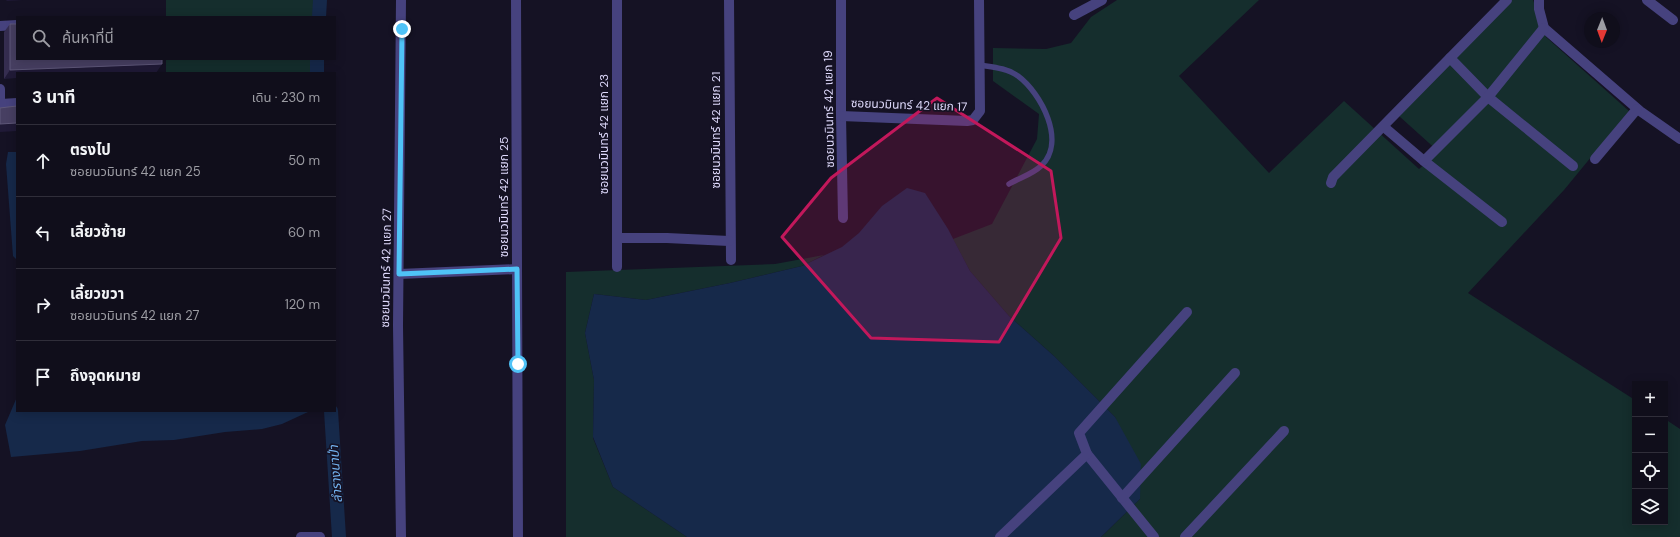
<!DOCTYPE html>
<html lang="th">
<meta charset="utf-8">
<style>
:root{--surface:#100e1b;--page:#1e1c28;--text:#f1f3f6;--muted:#9c9ca3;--line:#302e3a}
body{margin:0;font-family:"DM Sans","Noto Sans Thai",sans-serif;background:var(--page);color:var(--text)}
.controls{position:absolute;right:12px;bottom:12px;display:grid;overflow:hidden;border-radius:0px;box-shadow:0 2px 10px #0003}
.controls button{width:36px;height:36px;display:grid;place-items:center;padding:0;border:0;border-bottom:1px solid var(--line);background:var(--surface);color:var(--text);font:20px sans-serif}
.compass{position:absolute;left:1584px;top:12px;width:36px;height:36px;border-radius:50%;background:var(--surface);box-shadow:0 2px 10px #0003;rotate:181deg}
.stop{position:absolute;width:12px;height:12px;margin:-9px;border:3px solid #4fc3f7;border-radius:50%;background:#fff}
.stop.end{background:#4fc3f7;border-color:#fff;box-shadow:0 1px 4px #0008}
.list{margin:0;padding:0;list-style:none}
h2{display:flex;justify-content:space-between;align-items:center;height:52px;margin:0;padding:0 16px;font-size:17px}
h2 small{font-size:13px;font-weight:400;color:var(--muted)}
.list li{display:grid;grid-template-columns:26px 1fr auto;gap:12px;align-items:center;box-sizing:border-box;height:72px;padding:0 16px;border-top:1px solid var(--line)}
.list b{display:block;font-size:15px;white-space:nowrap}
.list p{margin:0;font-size:13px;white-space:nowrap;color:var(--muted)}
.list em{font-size:13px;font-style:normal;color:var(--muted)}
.icon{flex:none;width:22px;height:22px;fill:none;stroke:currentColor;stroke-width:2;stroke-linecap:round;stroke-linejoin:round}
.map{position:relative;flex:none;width:1680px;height:537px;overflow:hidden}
.search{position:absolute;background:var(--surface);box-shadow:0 2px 10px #0003;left:16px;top:16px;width:320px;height:44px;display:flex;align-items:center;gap:10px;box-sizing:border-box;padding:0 14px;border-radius:0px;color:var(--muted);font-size:15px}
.panel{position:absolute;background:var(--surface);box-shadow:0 2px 10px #0003;left:16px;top:72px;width:320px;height:340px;border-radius:0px}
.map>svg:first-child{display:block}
</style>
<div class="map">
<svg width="1680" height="537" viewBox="0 0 1680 537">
<rect width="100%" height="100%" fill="#151224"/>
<!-- green -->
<g fill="#152e2d">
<rect x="166" y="0" width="153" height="17"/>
<path d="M 1117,0 L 1259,0 L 1179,76 L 1269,173 L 1344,101 L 1419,169 L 1439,152 L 1399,116 L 1512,0 L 1533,0 L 1546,37 L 1629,111 L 1564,190 L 1468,293 L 1635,400 L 1635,522 L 1665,522 L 1665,419 L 1680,429 L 1680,537 L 1101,537 L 1140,499 L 1115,417 L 1054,356 L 1009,316 L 970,271 L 953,239 L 992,224 L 1037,139 L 1039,114 L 993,81 L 993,48 L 1046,49 L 1071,43 L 1091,17 Z"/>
<rect x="166" y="59" width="153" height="14"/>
<path d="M 824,255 L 802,266 L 730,283 L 646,300 L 594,294 L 585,333 L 594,380 L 593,438 L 613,487 L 687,537 L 566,537 L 566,272 L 775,264 Z"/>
</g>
<!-- water -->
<g fill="#16294a">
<path d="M 8,152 L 17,152 L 17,260 L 13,256 L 6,164 Z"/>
<path d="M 907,188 L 925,193 L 948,229 L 970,271 L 1009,316 L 1054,356 L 1115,417 L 1141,464 L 1140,499 L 1101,537 L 687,537 L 613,487 L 593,437 L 594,380 L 585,333 L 594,294 L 646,300 L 730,283 L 802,266 L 842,247 L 859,233 L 882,206 Z"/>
<path d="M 17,397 L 17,411 L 308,412 L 282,424 L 262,429 L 225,432 L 174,440 L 142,441 L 80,451 L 11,457 L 5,425 Z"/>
</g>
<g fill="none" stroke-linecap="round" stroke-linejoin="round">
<!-- canal -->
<g stroke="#16294a" stroke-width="14">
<path d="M 319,17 L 320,0"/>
<path d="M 317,73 L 317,59"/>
<path d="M 331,411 L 339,537"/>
</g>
<!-- lane -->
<path stroke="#46427e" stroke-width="5.5" d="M 980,65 C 992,67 1007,68 1018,76 C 1041,93 1067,142 1041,166 C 1033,174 1019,178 1009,184"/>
<!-- street -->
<g stroke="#46427e" stroke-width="10">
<path d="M 401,0 L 398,326 L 401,537"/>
<path d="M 516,0 L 518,537"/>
<path d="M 729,0 L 731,260"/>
<path d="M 841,0 L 841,116 L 843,218"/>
<path d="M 1539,0 L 1539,9 L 1544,28 L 1640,111 L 1680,139"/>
<path d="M 1647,0 L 1673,20"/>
<path d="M 1074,15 L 1102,0"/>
<path d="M 0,26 L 17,25"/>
<path d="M 1450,58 L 1488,97 L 1573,166"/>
<path d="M 0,89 L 0,105"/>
<path d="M 1,104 L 17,103"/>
<path d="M 841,116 L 967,121 L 973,120 L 980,111 L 979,0"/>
<path d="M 1384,127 L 1424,161 L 1502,222"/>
<path d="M 1595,159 L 1637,109"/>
<path d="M 1424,161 L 1488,97 L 1544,28"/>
<path d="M 1331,183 L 1333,177 L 1507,0"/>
<path d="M 617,238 L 667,238 L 729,241"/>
<path d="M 617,267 L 617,0"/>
<path d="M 399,274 L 517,269"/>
<path d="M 1087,454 L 1154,537"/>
<path d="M 1122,498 L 1235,373"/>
<path d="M 301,537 L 320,537"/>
<path d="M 1000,537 L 1087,454 L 1079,433 L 1187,312"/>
<path d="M 1185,537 L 1284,431"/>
</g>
</g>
<!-- wall -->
<path fill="#352d50" d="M 10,24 L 156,73 L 17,73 L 4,79 L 4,32 Z"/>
<!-- shaded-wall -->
<g fill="#201a37">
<path d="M 7,0 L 23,0 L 6,1 Z"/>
<path d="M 162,64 L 156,73 L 17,73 L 17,78 L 4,79 L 10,70 Z"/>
<path d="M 17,123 L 17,131 L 0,132 L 0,124 Z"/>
</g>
<!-- building -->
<g fill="#473f62" stroke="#5f587a">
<path d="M 10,24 L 17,24 L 17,59 L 162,59 L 162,64 L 10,70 Z"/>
<path d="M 17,106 L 17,123 L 0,124 L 0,108 L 8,107 Z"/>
</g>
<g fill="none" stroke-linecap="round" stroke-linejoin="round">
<!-- route -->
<path stroke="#4fc3f7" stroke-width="5" d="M 402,29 L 399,274 L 517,269 L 518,364"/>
</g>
<!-- marked area -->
<path fill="#c2185b" fill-opacity="0.2" stroke="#c2185b" stroke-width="3" stroke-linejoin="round" d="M 937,98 L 1051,171 L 1061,238 L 999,342 L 871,338 L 782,237 L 831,178 Z"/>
<g text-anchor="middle" stroke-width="3.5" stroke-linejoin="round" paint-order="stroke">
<!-- street labels -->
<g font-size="12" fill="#ded9fb" stroke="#151224">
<text transform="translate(909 105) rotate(2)" y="4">ซอยนวมินทร์ 42 แยก 17</text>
<text transform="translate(829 109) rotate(-91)" y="4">ซอยนวมินทร์ 42 แยก 19</text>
<text transform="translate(716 130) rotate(-90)" y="4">ซอยนวมินทร์ 42 แยก 21</text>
<text transform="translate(604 134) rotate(-90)" y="4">ซอยนวมินทร์ 42 แยก 23</text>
<text transform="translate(504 197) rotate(-90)" y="4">ซอยนวมินทร์ 42 แยก 25</text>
<text transform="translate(386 268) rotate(-89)" y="4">ซอยนวมินทร์ 42 แยก 27</text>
</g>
<!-- water labels -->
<g font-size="13" font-style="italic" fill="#73b2ef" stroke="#151224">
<text transform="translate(335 474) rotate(-94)" y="5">ลำรางนาป่า</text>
</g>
</g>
</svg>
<div class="controls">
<button>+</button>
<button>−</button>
<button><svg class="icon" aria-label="locate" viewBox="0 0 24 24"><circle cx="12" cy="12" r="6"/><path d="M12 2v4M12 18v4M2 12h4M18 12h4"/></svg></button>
<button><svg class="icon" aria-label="layers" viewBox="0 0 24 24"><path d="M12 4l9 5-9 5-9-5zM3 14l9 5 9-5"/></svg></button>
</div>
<svg class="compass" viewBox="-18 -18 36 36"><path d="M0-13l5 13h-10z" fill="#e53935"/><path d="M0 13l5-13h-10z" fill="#9c9ca3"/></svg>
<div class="stop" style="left:518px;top:364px"></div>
<div class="stop end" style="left:402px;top:29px"></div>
<div class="search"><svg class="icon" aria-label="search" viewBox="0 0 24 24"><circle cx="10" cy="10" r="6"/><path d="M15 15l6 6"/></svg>ค้นหาที่นี่</div>
<section class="panel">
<h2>3 นาที<small>เดิน · 230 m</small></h2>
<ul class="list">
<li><svg class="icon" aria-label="ahead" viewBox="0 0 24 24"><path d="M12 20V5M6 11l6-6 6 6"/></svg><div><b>ตรงไป</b><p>ซอยนวมินทร์ 42 แยก 25</p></div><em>50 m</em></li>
<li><svg class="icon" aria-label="left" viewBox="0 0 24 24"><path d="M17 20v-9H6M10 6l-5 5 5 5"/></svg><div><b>เลี้ยวซ้าย</b></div><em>60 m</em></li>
<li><svg class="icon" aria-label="right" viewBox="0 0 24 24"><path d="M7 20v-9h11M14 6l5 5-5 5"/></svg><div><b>เลี้ยวขวา</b><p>ซอยนวมินทร์ 42 แยก 27</p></div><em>120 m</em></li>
<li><svg class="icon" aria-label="arrive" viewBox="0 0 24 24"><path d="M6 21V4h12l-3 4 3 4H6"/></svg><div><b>ถึงจุดหมาย</b></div></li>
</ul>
</section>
</div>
